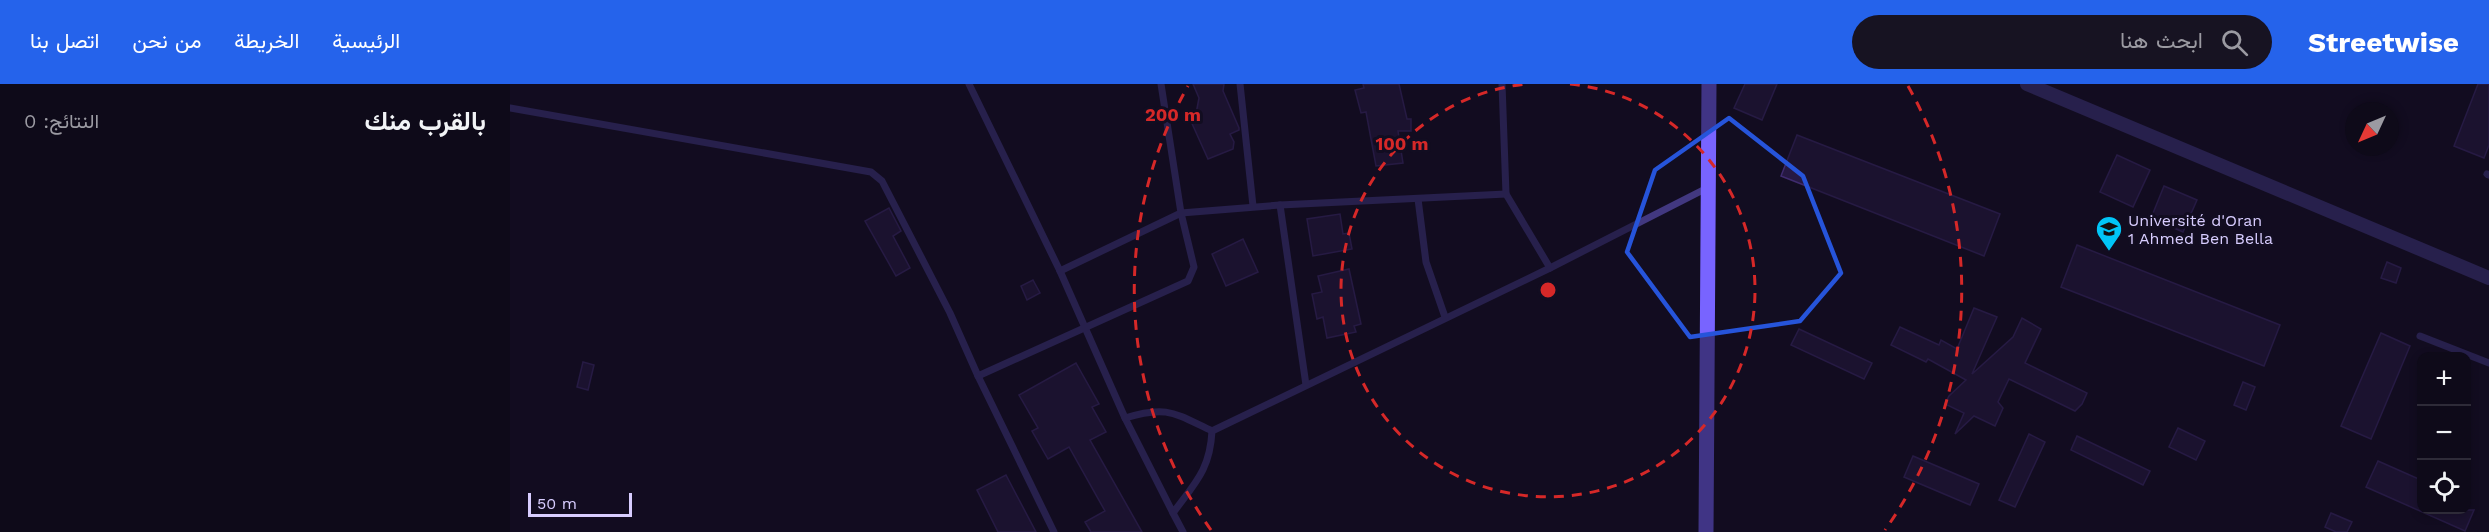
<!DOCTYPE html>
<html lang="ar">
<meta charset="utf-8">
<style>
:root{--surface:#0e0a19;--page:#171322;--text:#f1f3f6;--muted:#9b9aa2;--line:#2e2b38;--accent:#2563eb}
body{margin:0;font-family:"Work Sans",Vazirmatn,sans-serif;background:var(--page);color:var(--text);direction:rtl}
.controls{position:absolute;right:18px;bottom:18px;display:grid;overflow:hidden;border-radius:12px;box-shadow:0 3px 9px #0003}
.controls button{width:54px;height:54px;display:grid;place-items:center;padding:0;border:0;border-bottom:2px solid var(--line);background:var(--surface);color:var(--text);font:30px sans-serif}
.compass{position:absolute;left:1835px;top:18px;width:54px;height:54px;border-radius:50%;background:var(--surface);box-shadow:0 3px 9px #0003;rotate:226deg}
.scale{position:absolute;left:18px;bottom:15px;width:104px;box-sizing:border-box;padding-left:6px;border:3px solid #d8cdff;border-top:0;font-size:16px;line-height:21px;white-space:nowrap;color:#d8cdff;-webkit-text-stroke:4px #120d21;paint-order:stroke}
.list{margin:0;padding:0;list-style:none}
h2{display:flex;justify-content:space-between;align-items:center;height:78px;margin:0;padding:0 24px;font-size:26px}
h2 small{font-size:20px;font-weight:400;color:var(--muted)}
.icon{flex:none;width:33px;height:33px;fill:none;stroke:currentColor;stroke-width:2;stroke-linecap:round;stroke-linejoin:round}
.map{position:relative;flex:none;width:1979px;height:448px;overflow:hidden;direction:ltr}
header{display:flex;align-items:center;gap:36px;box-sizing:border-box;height:84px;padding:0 30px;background:var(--accent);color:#fff}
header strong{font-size:28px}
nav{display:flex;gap:33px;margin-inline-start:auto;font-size:21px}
.search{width:420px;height:54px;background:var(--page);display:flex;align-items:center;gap:15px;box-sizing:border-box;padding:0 21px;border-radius:33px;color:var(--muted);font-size:22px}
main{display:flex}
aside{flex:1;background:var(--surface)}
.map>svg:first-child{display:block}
</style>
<header>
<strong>Streetwise</strong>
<div class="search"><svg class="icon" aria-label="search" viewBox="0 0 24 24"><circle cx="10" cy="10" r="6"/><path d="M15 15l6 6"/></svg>ابحث هنا</div>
<nav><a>الرئيسية</a><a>الخريطة</a><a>من نحن</a><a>اتصل بنا</a></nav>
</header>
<main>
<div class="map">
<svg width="1979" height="448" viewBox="0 0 1979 448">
<rect width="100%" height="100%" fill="#120d21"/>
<!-- building -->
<g fill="#261942" stroke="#3f2b6e" stroke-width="1.5">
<path d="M 683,0 L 714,0 L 713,7 L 729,44 L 729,46 L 720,50 L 724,58 L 723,65 L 698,75 L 679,33 L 686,30 L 689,14 Z"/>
<path d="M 853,0 L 889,0 L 897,35 L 901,35 L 901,47 L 888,47 L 893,79 L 866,82 L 856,28 L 851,29 L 845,6 L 854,4 Z"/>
<path d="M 1235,0 L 1267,0 L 1252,36 L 1224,24 Z"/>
<path d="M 1968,0 L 1979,0 L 1979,61 L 1974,74 L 1944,62 Z"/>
<path d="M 1287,51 L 1490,130 L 1474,172 L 1271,92 Z"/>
<path d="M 1607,71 L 1640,86 L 1623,123 L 1590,108 Z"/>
<path d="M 1654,102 L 1687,116 L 1673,148 L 1641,134 Z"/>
<path d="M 379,124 L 391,147 L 383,152 L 400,184 L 386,192 L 355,137 Z"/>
<path d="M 830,130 L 833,150 L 839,149 L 842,165 L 803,172 L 797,135 Z"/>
<path d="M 733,155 L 748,188 L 716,202 L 702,170 Z"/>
<path d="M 1567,161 L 1770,241 L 1754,282 L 1551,203 Z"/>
<path d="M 1877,178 L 1891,184 L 1886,199 L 1871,194 Z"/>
<path d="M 839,185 L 851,240 L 844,242 L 846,248 L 817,254 L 813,233 L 807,235 L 802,210 L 812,208 L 808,192 Z"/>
<path d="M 523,196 L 530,209 L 517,216 L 511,202 Z"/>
<path d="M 1464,224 L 1487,233 L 1462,290 L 1503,253 L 1512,234 L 1531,245 L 1515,279 L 1577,309 L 1572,320 L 1565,327 L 1499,295 L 1488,318 L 1493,324 L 1485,342 L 1464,332 L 1445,350 L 1454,329 L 1435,320 L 1439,312 L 1456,296 L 1418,275 L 1416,278 L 1381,261 L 1390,243 L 1429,261 L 1431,256 L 1447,265 Z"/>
<path d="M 1289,245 L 1362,279 L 1354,295 L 1281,261 Z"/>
<path d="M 1871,249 L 1900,262 L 1861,355 L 1831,342 Z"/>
<path d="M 73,278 L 84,281 L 78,306 L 67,303 Z"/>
<path d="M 566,279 L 589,320 L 582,323 L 596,348 L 580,356 L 632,448 L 581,448 L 575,438 L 595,427 L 559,363 L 538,375 L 522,347 L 528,344 L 509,311 Z"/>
<path d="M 1733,298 L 1745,303 L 1736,326 L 1724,321 Z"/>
<path d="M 1668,344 L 1695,357 L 1686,376 L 1659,363 Z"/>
<path d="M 1519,350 L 1535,358 L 1505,423 L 1489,416 Z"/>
<path d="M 1567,352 L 1640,387 L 1633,401 L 1561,366 Z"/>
<path d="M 1403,372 L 1469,400 L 1460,421 L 1394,393 Z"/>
<path d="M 1868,377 L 1911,396 L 1911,426 L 1964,426 L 1955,447 L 1856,403 Z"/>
<path d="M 496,391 L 526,448 L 488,448 L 467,406 Z"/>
<path d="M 1821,429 L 1842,438 L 1837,448 L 1826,448 L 1815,443 Z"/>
</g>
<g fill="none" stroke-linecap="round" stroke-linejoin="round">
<!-- service -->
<g stroke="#423880" stroke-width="7">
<path d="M 459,0 L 550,187 L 615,334 L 663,429 C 685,399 700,386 702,347 L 1040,184 L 1199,103"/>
<path d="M 730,0 L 743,122"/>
<path d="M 992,0 L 996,110 L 1040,184"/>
<path d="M 0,24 L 361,88 L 372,97 L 440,229 L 468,292 L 544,448"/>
<path d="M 1977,90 L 1979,91"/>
<path d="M 908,115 L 916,178 L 935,233"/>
<path d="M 770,121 L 796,301"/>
<path d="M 550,187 L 671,129 L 651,0"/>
<path d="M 1910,252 L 1979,279"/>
<path d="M 468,292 L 678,197 L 684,183 L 671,129 L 770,121 L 996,110"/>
<path d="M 615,334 C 657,321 664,329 702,347"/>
<path d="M 663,429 L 673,448"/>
</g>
<!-- minor -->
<path stroke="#423880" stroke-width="14" d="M 1517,0 L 1979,194"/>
<!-- secondary -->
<path stroke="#7864ff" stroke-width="15" d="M 1196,448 L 1199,0"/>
</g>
<!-- marked area -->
<path d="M0 0H1979V448H0ZM 1219,34 L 1293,92 L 1331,189 L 1290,237 L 1180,253 L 1117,168 L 1145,86 Z" fill="#120d21" fill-opacity=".55" fill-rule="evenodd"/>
<path fill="none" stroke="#2654da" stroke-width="4.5" stroke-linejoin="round" d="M 1219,34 L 1293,92 L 1331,189 L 1290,237 L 1180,253 L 1117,168 L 1145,86 Z"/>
<!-- distance rings -->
<g fill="none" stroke="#d62828" stroke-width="3" stroke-dasharray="10 8">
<path d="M1060 0A207 207 0 1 1 1016 0"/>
<path d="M701 446A414 414 0 0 1 678 2M1398 2A414 414 0 0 1 1375 446"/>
</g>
<!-- icons -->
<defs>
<g id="university-pin" transform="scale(1.35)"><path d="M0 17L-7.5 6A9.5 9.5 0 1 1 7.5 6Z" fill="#01c5f7" stroke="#120d21"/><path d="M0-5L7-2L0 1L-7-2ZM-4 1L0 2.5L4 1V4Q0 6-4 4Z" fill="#111"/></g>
</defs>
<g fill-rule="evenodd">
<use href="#university-pin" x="1599" y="145"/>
</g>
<g text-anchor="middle" stroke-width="6" stroke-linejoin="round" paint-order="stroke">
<!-- poi labels -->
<g font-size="16" fill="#d8cdff" stroke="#120d21" text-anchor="start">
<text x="1618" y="142">Université d'Oran<tspan x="1618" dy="18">1 Ahmed Ben Bella</tspan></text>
</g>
</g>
<circle cx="1038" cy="206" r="9" fill="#d62828" stroke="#120d21" stroke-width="3"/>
<g font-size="18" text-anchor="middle" font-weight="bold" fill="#d62828" stroke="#120d21" stroke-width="6" stroke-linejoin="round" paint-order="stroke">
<text x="663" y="37">200 m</text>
<text x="892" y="66">100 m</text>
</g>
</svg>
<div class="controls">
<button>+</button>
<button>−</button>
<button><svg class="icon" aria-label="locate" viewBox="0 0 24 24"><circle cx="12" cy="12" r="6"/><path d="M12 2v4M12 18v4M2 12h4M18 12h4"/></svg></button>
</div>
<svg class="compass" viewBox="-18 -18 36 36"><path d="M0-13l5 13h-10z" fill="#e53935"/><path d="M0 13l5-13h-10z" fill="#9b9aa2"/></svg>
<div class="scale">50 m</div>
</div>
<aside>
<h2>بالقرب منك<small>النتائج: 0</small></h2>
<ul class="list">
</ul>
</aside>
</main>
